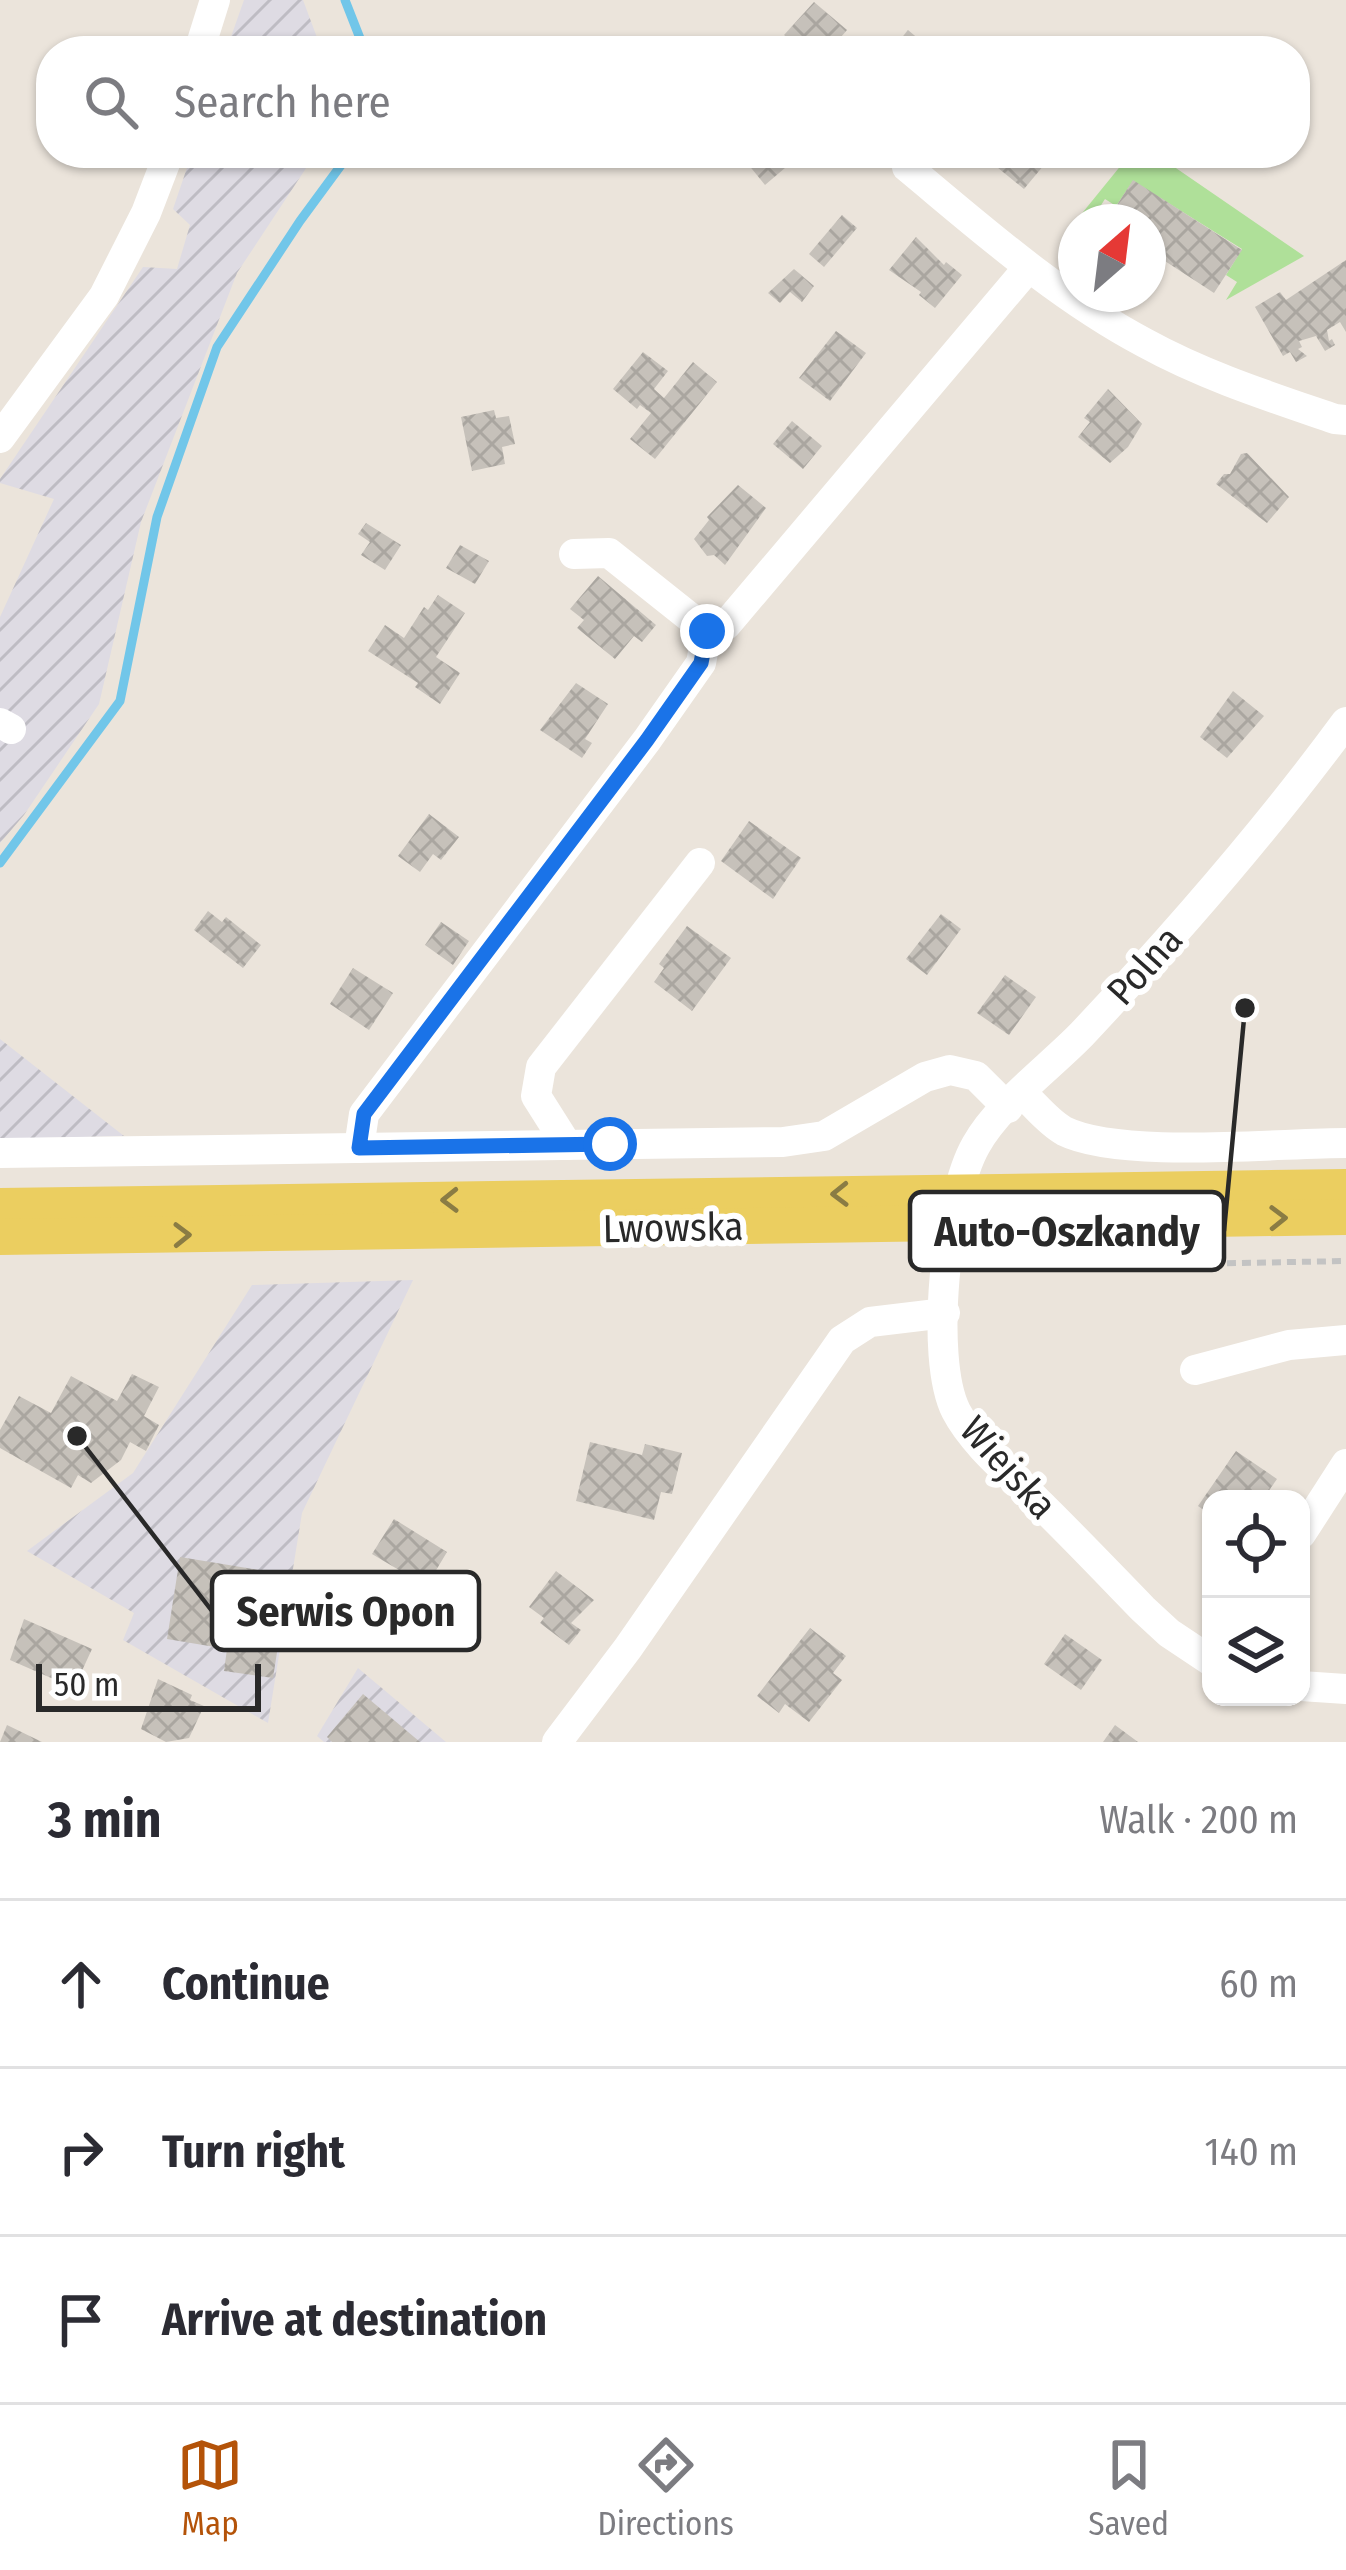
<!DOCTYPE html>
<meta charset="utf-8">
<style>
:root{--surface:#fff;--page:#f2f2f3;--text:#2b2b33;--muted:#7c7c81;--line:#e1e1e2;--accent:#b45309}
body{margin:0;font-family:"Fira Sans Condensed",sans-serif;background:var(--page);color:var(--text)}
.controls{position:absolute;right:36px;bottom:36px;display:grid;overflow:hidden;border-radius:24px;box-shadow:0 3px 9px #0004}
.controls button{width:108px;height:108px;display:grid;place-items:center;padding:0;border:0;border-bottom:3px solid var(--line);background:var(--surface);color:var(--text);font:60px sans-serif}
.compass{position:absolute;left:1058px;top:204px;width:108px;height:108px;border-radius:50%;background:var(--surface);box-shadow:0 3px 9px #0004;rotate:28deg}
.scale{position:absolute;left:36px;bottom:30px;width:225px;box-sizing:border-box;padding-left:12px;border:6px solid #292929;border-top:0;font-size:33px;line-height:42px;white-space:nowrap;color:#292929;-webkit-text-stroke:9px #fff;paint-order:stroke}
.stop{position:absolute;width:36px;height:36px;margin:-27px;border:9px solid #1a73e8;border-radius:50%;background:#fff}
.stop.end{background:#1a73e8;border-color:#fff;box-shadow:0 3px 12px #0008}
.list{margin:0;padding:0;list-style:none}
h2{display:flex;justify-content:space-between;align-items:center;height:156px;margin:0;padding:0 48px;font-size:51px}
h2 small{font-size:39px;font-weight:400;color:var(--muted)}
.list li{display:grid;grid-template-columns:78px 1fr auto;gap:36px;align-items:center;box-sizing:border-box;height:168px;padding:0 48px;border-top:3px solid var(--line)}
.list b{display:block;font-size:45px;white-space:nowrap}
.list em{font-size:39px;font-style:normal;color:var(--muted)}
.icon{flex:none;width:66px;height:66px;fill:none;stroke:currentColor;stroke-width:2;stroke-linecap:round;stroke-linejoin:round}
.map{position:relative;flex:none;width:1346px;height:1742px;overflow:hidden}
.search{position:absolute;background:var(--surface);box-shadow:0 3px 9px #0004;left:36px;right:36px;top:36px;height:132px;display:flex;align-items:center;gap:30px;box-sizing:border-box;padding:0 42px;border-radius:48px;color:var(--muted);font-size:45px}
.sheet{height:660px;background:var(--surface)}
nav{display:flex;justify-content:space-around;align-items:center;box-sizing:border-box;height:168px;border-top:3px solid var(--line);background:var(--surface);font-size:33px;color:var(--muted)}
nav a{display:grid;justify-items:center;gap:6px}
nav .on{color:var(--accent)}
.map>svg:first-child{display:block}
</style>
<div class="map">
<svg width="1346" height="1742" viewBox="0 0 1346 1742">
<defs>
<pattern id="industrial-furrows" width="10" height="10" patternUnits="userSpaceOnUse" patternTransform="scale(3)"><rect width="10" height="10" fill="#dedbe3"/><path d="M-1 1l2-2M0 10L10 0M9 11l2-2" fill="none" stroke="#bebcc3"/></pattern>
<pattern id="building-cross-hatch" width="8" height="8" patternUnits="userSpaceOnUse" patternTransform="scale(3)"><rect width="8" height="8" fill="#c6c1ba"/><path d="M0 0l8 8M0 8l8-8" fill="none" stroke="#aaa6a0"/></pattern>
</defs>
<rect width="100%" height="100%" fill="#ebe4db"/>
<!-- industrial -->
<g fill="url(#industrial-furrows)">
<path d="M 244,0 L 303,0 L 322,51 L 226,51 Z"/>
<path d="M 192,153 L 316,153 L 237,273 L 141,522 L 99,704 L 24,815 L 0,843 L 0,617 L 54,499 L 0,483 L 0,479 L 143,267 L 177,269 L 190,225 L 173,209 Z"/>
<path d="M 0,1039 L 124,1136 L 0,1139 Z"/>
<path d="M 413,1280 L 302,1513 L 268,1723 L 123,1640 L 134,1613 L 27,1551 L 133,1473 L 252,1285 Z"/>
<path d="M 358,1668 L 446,1742 L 324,1742 L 317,1736 Z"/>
</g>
<!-- grass -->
<path fill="#afe099" d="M 1131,153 L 1154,153 L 1304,256 L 1226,300 L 1237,282 L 1226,275 L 1242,249 L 1133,181 L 1116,206 L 1105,199 L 1090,222 L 1076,222 L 1076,239 L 1066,233 Z"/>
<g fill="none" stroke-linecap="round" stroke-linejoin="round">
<!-- stream -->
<g stroke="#71c6e9" stroke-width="9">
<path d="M 345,0 L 365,51"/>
<path d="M 0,863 L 120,701 L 157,517 L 217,347 L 300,221 L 350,153"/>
</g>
</g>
<!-- building -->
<g fill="url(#building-cross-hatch)">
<path d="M 814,2 L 847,30 L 829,51 L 803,51 L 784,35 Z"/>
<path d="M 908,30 L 933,51 L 891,51 Z"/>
<path d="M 739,153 L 796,153 L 799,156 L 765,185 Z"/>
<path d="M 1000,153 L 1054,153 L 1024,189 L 992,163 Z"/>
<path d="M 1133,180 L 1242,250 L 1214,293 L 1148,250 L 1148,222 L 1106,222 Z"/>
<path d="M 842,215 L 857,228 L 824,267 L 809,254 Z"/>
<path d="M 916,237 L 944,265 L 946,262 L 962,275 L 935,308 L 919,295 L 921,292 L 889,270 Z"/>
<path d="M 1346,260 L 1346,332 L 1340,322 L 1327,330 L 1329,341 L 1332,339 L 1335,345 L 1325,351 L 1316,336 L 1299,341 L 1302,347 L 1298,349 L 1307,356 L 1296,362 L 1290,352 L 1283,356 L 1255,307 L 1280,292 L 1286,300 Z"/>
<path d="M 794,269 L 814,286 L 802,302 L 790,292 L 780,303 L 768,293 Z"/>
<path d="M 836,331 L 866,353 L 830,401 L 799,378 Z"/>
<path d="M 643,352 L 668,371 L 654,389 L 664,398 L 693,362 L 717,382 L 655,459 L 630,439 L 651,413 L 640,405 L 637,409 L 613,389 Z"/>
<path d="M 1108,389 L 1142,424 L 1128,447 L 1110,463 L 1078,437 L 1090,422 L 1084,418 Z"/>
<path d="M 494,410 L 496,418 L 509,416 L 515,444 L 502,447 L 505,464 L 472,471 L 461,417 Z"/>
<path d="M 792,421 L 822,446 L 803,469 L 773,444 Z"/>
<path d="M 1247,453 L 1289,497 L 1267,523 L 1216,484 L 1224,474 L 1230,474 L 1241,454 Z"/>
<path d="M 738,485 L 766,508 L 725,565 L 714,555 L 707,556 L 694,539 L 709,520 L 707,517 Z"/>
<path d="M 366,523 L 401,545 L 385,570 L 361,555 L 370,542 L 358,534 Z"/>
<path d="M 460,545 L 489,561 L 475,584 L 446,568 Z"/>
<path d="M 598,576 L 656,625 L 642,642 L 634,636 L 615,659 L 577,628 L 584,620 L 570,609 Z"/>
<path d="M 438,595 L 465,613 L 436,657 L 460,673 L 440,704 L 415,687 L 418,683 L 368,651 L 385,625 L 404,638 L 424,607 L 428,610 Z"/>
<path d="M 576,683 L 608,704 L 585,739 L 592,743 L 582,758 L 540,730 Z"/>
<path d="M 1233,691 L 1264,716 L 1227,758 L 1200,737 Z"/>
<path d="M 429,814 L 459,837 L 441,860 L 433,854 L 420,872 L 398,856 Z"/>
<path d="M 749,821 L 801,858 L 773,899 L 721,861 Z"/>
<path d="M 208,911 L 222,922 L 226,917 L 261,945 L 243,968 L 194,930 Z"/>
<path d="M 941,914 L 961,929 L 927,975 L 906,959 Z"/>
<path d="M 441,922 L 469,941 L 453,965 L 425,945 Z"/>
<path d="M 687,926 L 731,958 L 692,1011 L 654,982 L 664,968 L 659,964 Z"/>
<path d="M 353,968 L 393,993 L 369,1030 L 330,1004 Z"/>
<path d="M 1005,975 L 1036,997 L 1009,1035 L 977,1013 Z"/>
<path d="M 132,1374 L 159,1387 L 144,1416 L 159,1425 L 146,1451 L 130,1442 L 121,1460 L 91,1483 L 78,1475 L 71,1488 L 0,1448 L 0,1430 L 19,1396 L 51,1413 L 71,1376 L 117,1401 Z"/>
<path d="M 590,1442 L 642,1455 L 645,1444 L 682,1453 L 672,1494 L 661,1492 L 654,1520 L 576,1501 Z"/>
<path d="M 1236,1451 L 1277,1479 L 1263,1499 L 1211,1499 L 1211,1515 L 1198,1506 Z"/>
<path d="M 394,1519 L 447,1552 L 426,1587 L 419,1583 L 416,1588 L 400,1579 L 404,1573 L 372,1554 Z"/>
<path d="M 180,1557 L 289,1575 L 273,1678 L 224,1671 L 227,1649 L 167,1639 Z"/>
<path d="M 556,1571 L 594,1600 L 571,1623 L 581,1630 L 569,1645 L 540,1623 L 544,1618 L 529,1607 Z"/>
<path d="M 24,1619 L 92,1649 L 74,1688 L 10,1660 Z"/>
<path d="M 810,1628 L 846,1656 L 833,1673 L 842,1680 L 809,1722 L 785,1704 L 779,1713 L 757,1696 Z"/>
<path d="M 1065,1634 L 1102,1660 L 1081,1690 L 1044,1664 Z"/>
<path d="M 158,1679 L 192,1695 L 190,1700 L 204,1706 L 189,1738 L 166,1742 L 141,1729 Z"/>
<path d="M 363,1694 L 420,1742 L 332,1742 L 327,1737 Z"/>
<path d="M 7,1725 L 42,1742 L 0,1742 Z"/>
<path d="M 1115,1725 L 1138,1742 L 1103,1742 Z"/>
</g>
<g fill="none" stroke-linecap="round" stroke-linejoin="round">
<!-- path -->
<path stroke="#c3c3c3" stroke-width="6" stroke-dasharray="9 6" stroke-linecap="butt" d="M 972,1268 L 1346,1261"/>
<!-- minor -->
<g stroke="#fff" stroke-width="30">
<path d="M 199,51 L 215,0"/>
<path d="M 907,167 C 983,230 1058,297 1145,343 C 1205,376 1271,397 1335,419 L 1346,420"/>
<path d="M 0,438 L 104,296 L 146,213 L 169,153"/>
<path d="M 574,554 L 609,553 L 707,631 L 726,625 L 1028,268"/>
<path d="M 0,723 L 11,729"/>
<path d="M 1022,1093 C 1035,1105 1048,1122 1064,1131 C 1120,1159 1278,1143 1346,1143"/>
<path d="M 567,1145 L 536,1096 L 541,1067 L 700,863"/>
<path d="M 359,1148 L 364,1114 L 647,740 L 701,663 L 707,631"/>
<path d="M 0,1153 L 783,1142 L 824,1136 L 925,1077 L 950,1070 L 976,1076 L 1008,1108"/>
<path d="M 1195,1370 L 1289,1345 L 1346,1340"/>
<path d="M 1301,1534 L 1346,1464"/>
<path d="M 1211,1661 L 1169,1633 L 1143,1609 C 1107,1572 1072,1535 1035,1499 C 1009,1473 973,1444 956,1411 C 929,1358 946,1197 976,1145 C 999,1104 1049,1068 1082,1034 C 1175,935 1265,832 1346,722"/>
<path d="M 1301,1686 L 1346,1689"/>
<path d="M 557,1742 L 628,1648 L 842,1340 L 870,1322 L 945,1313"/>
</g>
<!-- major -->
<g stroke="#ebce60" stroke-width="36">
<path d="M 0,1206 L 1346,1187"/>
<path d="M 0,1237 L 1346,1217"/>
</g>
</g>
<!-- one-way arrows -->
<defs><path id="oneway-chevron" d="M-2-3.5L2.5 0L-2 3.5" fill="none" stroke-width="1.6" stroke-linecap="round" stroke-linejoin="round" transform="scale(3)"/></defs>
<g stroke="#8a7c44">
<use href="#oneway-chevron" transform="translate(840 1194) rotate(179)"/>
<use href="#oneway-chevron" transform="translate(450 1200) rotate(179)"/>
<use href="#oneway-chevron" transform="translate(1278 1218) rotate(-1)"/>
<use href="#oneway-chevron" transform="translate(182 1235) rotate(-1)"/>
</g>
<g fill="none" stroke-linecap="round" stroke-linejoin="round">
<!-- route -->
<path stroke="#1a73e8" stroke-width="15" d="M 610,1144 L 359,1148 L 364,1114 L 647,740 L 701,663 L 707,631"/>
</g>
<g text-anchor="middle" stroke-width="12" stroke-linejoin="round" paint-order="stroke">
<!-- street labels -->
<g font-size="39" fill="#292929" stroke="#fff">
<text transform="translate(1144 965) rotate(-48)" y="14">Polna</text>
<text transform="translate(673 1227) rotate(-1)" y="14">Lwowska</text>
<text transform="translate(1009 1467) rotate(48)" y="14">Wiejska</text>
</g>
</g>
<!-- callouts -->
<path fill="none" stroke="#292929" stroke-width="4.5" d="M1245 1008L1224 1231M77 1436L212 1611"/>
<g fill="#292929" stroke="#fff" stroke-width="4.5">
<circle cx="1245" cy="1008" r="12"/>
<circle cx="77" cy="1436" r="12"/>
</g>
<g fill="#fff" stroke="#292929" stroke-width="4.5">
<rect x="910" y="1192" width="314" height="78" rx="12"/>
<rect x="212" y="1572" width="267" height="78" rx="12"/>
</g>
<g font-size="42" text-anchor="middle" font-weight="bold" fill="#292929">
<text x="1067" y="1246">Auto-Oszkandy</text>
<text x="346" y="1626">Serwis Opon</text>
</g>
</svg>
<div class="controls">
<button><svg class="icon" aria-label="locate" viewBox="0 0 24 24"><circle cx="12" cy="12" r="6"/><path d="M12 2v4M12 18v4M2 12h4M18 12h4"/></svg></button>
<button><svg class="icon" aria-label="layers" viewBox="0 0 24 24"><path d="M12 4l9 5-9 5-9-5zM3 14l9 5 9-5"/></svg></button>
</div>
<svg class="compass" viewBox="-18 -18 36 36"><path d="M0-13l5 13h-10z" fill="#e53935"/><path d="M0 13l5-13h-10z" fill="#7c7c81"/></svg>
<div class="scale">50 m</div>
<div class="stop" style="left:610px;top:1144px"></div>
<div class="stop end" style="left:707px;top:631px"></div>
<div class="search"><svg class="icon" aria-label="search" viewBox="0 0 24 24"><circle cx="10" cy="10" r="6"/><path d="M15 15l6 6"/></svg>Search here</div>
</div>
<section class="sheet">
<h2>3 min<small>Walk · 200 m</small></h2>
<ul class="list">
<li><svg class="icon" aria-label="ahead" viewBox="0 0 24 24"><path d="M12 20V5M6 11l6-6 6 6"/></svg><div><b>Continue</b></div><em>60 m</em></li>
<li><svg class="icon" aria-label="right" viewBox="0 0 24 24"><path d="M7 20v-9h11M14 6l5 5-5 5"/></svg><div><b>Turn right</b></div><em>140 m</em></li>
<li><svg class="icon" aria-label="arrive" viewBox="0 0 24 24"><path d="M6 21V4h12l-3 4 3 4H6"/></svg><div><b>Arrive at destination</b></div></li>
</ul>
</section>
<nav>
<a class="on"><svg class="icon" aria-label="map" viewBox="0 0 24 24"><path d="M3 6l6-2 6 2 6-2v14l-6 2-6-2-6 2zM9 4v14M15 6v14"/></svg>Map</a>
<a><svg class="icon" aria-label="directions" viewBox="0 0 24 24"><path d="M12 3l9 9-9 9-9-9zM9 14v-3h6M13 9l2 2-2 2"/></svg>Directions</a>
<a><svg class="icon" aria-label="saved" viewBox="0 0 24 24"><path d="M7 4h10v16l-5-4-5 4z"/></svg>Saved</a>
</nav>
